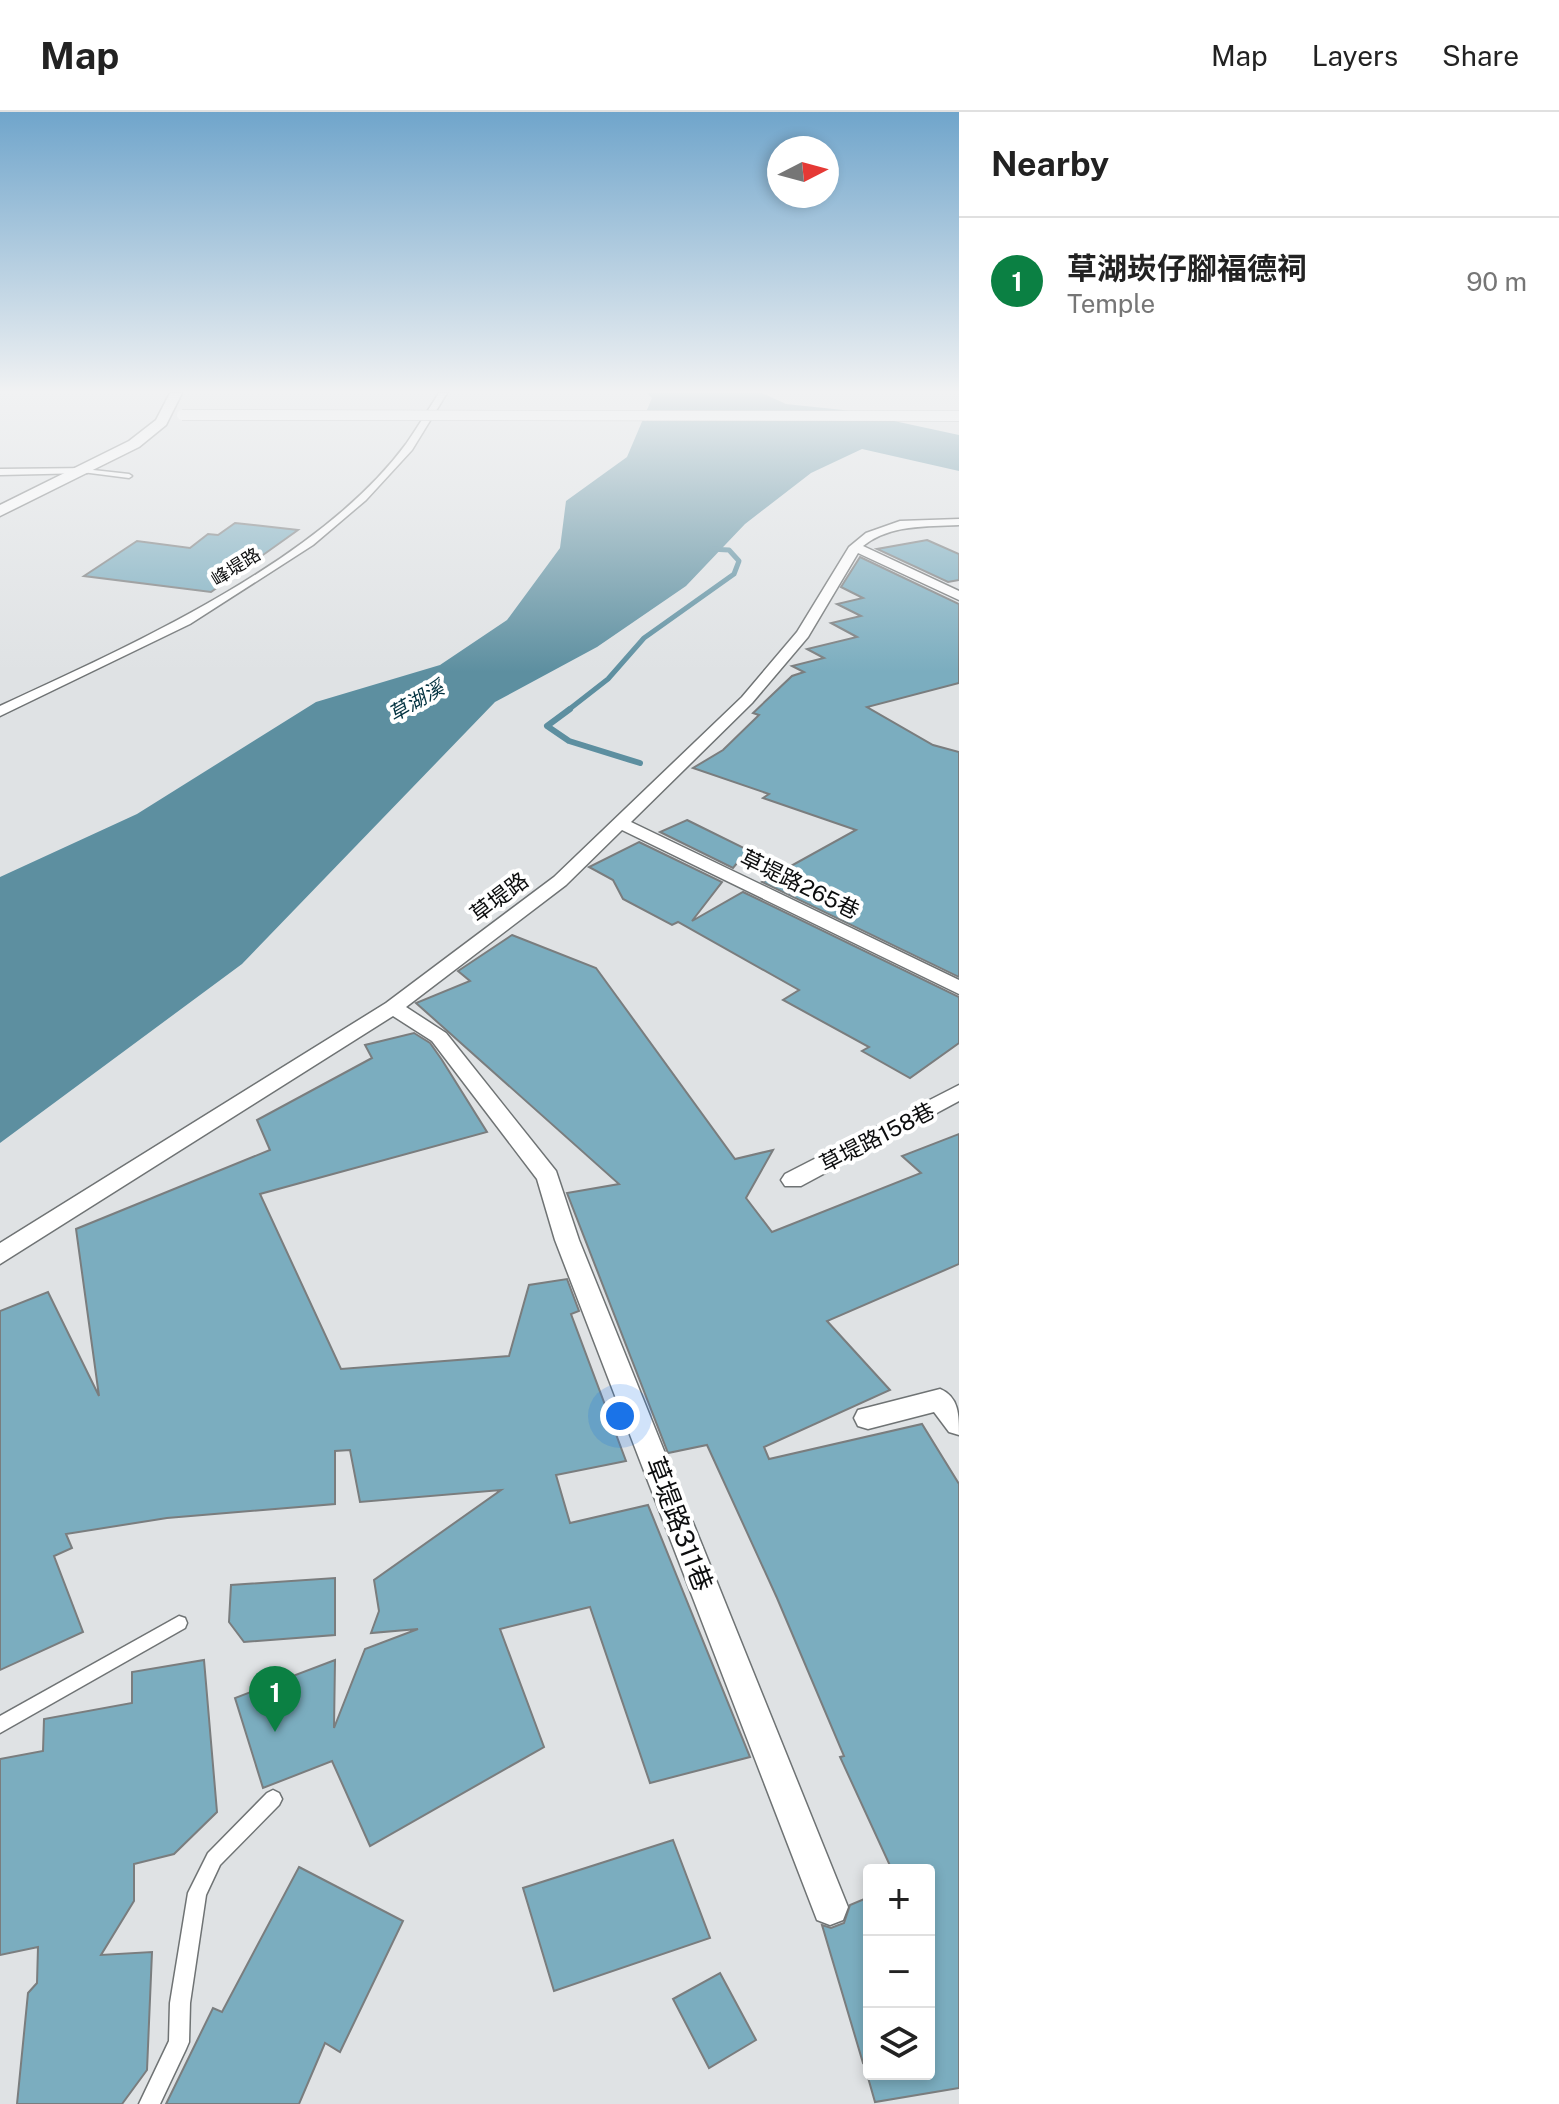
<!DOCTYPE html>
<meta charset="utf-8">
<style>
:root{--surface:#fff;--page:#f6f6f6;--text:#222;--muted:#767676;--line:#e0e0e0;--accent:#0b8043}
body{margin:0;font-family:"Public Sans","Noto Sans TC",sans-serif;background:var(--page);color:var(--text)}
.controls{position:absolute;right:24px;bottom:24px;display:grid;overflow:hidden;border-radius:8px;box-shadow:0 4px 12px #0003}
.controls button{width:72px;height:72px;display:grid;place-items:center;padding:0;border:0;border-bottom:2px solid var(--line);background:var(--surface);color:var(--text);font:40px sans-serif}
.compass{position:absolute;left:767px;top:24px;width:72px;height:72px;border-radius:50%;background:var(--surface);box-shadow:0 4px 12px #0003;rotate:84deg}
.you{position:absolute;left:620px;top:1304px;width:28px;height:28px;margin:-20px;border:6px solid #fff;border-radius:50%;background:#1a73e8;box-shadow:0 0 0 12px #1a73e833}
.badge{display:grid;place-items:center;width:52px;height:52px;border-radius:50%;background:var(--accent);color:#fff;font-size:26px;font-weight:700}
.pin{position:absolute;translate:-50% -66px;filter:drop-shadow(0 2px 4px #0008)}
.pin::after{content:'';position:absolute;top:42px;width:28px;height:24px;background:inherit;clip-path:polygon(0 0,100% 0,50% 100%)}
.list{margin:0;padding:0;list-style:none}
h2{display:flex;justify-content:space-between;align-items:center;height:104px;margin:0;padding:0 32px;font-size:34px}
h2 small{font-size:26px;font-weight:400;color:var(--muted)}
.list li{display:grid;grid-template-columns:52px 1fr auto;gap:24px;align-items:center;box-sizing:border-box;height:128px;padding:0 32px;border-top:2px solid var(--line)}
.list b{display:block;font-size:30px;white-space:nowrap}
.list p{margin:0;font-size:26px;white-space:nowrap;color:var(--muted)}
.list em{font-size:26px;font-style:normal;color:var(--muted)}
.icon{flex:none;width:44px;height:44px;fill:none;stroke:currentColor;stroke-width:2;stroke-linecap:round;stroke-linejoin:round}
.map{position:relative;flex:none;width:959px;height:1992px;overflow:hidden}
header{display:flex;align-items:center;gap:48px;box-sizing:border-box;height:112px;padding:0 40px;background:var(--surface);border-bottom:2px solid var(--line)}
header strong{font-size:38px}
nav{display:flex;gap:44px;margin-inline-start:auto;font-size:28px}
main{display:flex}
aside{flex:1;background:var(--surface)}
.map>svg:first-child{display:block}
</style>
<header>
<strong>Map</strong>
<nav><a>Map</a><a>Layers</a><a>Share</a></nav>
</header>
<main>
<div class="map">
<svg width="959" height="1992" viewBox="0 0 959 1992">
<rect width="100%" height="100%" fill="#dfe2e4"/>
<!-- water -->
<path fill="#5d8fa0" d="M 647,281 L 762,281 L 786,292 L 843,298 L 959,323 L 959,359 L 862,337 L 811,361 L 745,412 L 686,474 L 597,535 L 495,590 L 242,852 L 0,1031 L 0,765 L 137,702 L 316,590 L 440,553 L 507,508 L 560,436 L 566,389 L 627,345 L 652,286 Z"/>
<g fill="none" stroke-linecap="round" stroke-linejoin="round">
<!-- stream-far1 -->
<path stroke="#5d8fa0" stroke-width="5" d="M 567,599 L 608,567 L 644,526 L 734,462 L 739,449 L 729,438 L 710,437"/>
<!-- stream -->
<path stroke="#5d8fa0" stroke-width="6" d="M 570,597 L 547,614 L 569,629 L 640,651"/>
</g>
<!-- building -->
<g fill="#7badbf" stroke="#7a7d7e" stroke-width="2">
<path d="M 235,411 L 298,418 L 211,480 L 84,464 L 137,429 L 190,436 L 208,422 L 218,423 Z"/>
<path d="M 927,428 L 959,442 L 959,468 L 948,470 L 877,437 Z"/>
<path d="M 860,445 L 959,492 L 959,571 L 867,595 L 933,633 L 959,640 L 959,865 L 762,770 L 856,718 L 763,686 L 769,682 L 693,656 L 723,638 L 759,603 L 753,601 L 792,564 L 804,560 L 792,554 L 824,546 L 807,537 L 857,525 L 831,511 L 861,504 L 837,492 L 863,486 L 841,475 Z"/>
<path d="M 687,708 L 748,738 L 733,756 L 660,720 Z"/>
<path d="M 639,730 L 722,770 L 692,809 L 743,780 L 959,885 L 959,931 L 910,966 L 862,939 L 869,935 L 783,888 L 799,878 L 678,810 L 672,813 L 623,787 L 613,768 L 589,755 Z"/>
<path d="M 512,823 L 596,856 L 735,1047 L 773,1038 L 746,1086 L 772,1120 L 921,1061 L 902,1044 L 959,1022 L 959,1152 L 827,1209 L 890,1278 L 764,1335 L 769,1347 L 922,1312 L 959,1372 L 959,1976 L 875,1990 L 867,1962 L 929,1962 L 929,1758 L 892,1758 L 840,1645 L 844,1644 L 777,1486 L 707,1333 L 668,1341 L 567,1081 L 619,1072 L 416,891 L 470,869 L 458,859 Z"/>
<path d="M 414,921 L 430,931 L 442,948 L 487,1020 L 260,1082 L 341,1257 L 509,1244 L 529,1173 L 567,1167 L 579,1199 L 571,1202 L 626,1349 L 556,1363 L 570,1411 L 648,1393 L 750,1645 L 650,1671 L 590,1495 L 500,1517 L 544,1635 L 370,1734 L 332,1649 L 263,1676 L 235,1586 L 335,1548 L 334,1616 L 365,1537 L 418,1517 L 371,1521 L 379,1499 L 374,1468 L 501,1378 L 360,1390 L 350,1338 L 335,1339 L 335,1392 L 167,1406 L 66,1422 L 72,1436 L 54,1444 L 83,1520 L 0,1558 L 0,1199 L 48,1180 L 99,1284 L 76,1117 L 270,1038 L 257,1008 L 372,946 L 365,933 Z"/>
<path d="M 335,1466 L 335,1523 L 244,1530 L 229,1510 L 231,1473 Z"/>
<path d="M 204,1548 L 217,1700 L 174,1742 L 134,1752 L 134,1789 L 101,1843 L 152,1840 L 147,1958 L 122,1992 L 17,1992 L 28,1881 L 37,1871 L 38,1835 L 0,1843 L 0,1647 L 43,1639 L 44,1607 L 132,1591 L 132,1560 Z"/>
<path d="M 673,1728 L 710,1826 L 554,1879 L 523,1776 Z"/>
<path d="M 299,1755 L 403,1809 L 340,1940 L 325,1931 L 299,1992 L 166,1992 L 213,1896 L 222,1900 Z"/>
<path d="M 869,1785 L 869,1950 L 863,1951 L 822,1813 L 831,1816 L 844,1811 L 850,1793 Z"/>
<path d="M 720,1861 L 756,1928 L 709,1956 L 673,1887 Z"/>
</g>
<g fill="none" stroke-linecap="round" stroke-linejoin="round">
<!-- lane casing -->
<g stroke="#6f7374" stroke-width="3">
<g id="lane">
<path d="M 84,357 L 129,362 L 132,364 L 129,366 L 82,360 Z"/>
<path d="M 179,1504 L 185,1506 L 187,1511 L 185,1516 L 0,1621 L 0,1604 Z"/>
<path d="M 273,1678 L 279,1681 L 282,1687 L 279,1693 L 220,1753 L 206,1783 L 190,1891 L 189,1930 L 186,1937 L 160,1992 L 139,1992 L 169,1929 L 170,1891 L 188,1781 L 208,1741 L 267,1681 Z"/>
</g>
</g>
<!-- street casing -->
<g stroke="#6f7374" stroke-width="3">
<g id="street">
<path d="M 439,281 L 447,281 L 412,338 L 366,388 L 313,433 L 190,512 L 0,604 L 0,594 C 130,534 319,450 406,332 C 417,316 428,298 439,281 Z"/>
<path d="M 91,356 L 87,361 L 0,363 L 0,357 Z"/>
<path d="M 959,407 L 959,413 C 925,415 891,412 863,434 L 959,479 L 959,488 L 858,441 L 808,525 L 752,591 L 631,710 L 959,868 L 959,882 L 622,718 L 566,773 L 406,895 L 446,921 L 556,1059 L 579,1128 L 848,1795 L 843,1808 L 830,1813 L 817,1808 L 812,1795 L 555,1128 L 537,1067 L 432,929 L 393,904 L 0,1152 L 0,1131 L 386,891 L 554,765 L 742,585 L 797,520 L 849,435 L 866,421 L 900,409 Z"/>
<path d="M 959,973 L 959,989 L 801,1074 L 785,1074 L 781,1068 L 785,1062 Z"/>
<path d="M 940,1277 C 959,1285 959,1303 959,1323 L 949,1320 L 934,1300 L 868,1317 L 858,1314 L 854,1306 L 858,1298 Z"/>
</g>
</g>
<!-- secondary casing -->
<g stroke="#6f7374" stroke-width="3">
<path id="secondary" d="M 170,281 L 182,281 L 166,313 L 139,335 L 0,404 L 0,393 L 129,329 L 156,308 Z"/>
</g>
<!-- lane -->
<use href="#lane" fill="#fff" fill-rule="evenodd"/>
<!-- street -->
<use href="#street" fill="#fff" fill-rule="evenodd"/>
<!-- secondary -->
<use href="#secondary" fill="#fff" fill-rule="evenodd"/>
<!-- street-bridge casing -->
<g stroke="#6f7374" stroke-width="11" stroke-linecap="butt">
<path id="street-bridge" d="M 182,303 L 959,304"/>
</g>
<!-- street-bridge -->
<use href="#street-bridge" stroke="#fff" stroke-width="10"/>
</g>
<!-- sky -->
<linearGradient id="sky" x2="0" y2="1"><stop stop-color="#70a5cb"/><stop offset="0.5" stop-color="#f1f2f3"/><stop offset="1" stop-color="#f1f2f3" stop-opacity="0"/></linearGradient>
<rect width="959" height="560" fill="url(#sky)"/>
<g text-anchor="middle" stroke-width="8" stroke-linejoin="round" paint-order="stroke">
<!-- far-street labels -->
<g font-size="18" fill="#0c0d0e" stroke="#fff">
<text transform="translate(236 455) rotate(-32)" y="6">峰堤路</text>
</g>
<!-- far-water labels -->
<g font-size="20" font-style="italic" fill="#01313f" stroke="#fff">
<text transform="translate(416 589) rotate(-30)" y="7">草湖溪</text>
</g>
<!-- street labels -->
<g font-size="22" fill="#0c0d0e" stroke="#fff">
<text transform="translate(800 772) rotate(26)" y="8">草堤路265巷</text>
<text transform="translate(499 785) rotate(-37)" y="8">草堤路</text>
<text transform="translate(877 1025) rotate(-27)" y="8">草堤路158巷</text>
</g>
<!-- near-street labels -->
<g font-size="26" fill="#0c0d0e" stroke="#fff">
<text transform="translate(679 1412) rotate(69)" y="9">草堤路311巷</text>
</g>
</g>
</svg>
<div class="controls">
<button>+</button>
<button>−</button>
<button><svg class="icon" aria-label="layers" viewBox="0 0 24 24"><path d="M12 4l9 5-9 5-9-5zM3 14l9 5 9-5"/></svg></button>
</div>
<svg class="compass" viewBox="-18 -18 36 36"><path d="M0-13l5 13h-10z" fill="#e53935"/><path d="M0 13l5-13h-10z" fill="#767676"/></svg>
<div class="you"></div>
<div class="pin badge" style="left:275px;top:1620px">1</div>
</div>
<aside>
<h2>Nearby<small></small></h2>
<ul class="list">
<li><span class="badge">1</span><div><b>草湖崁仔腳福德祠</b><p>Temple</p></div><em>90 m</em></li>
</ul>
</aside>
</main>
